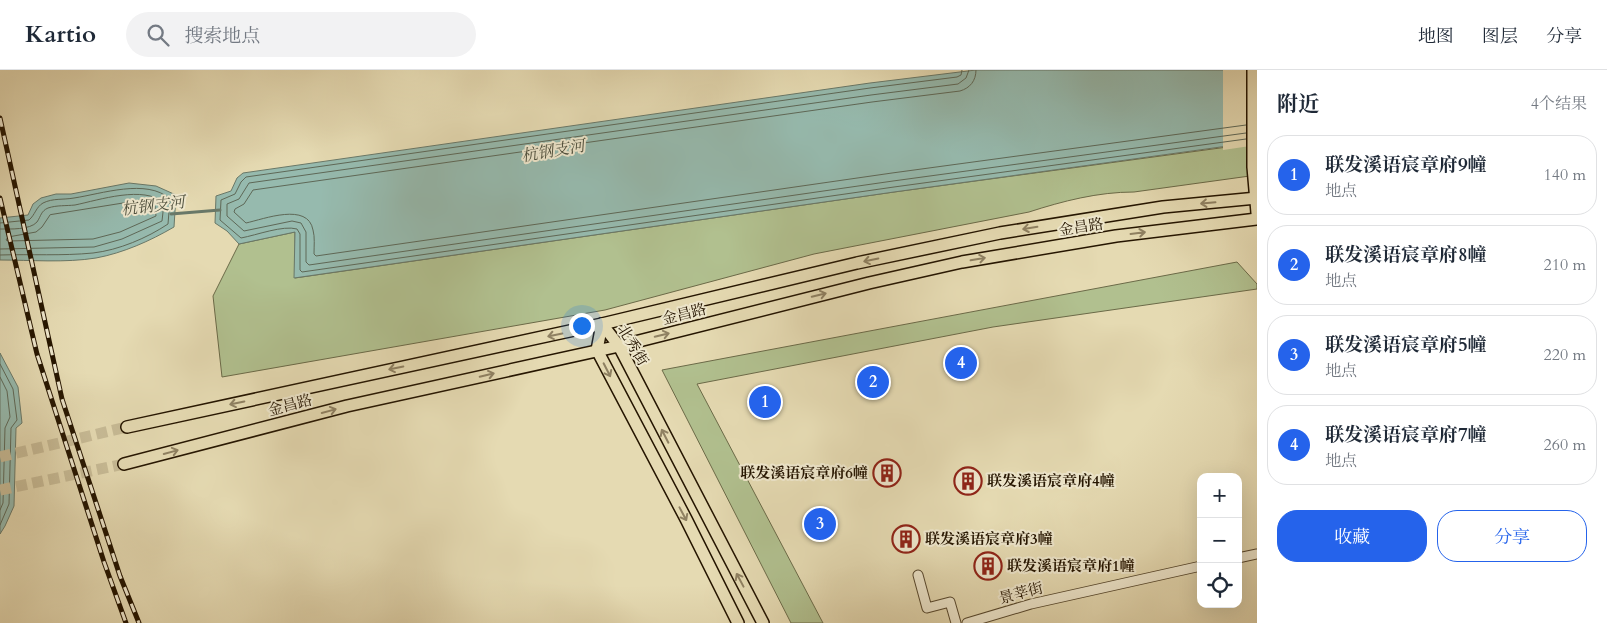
<!DOCTYPE html>
<html lang="zh">
<meta charset="utf-8">
<style>
:root{--surface:#fff;--page:#f2f2f3;--text:#1f2937;--muted:#747a83;--line:#e0e1e3;--accent:#2563eb}
body{margin:0;font-family:Cardo,"Noto Serif SC",serif;background:var(--page);color:var(--text)}
.controls{position:absolute;right:15px;bottom:15px;display:grid;overflow:hidden;border-radius:10px;box-shadow:0 5px 20px #0002}
.controls button{width:45px;height:45px;display:grid;place-items:center;padding:0;border:0;border-bottom:1px solid var(--line);background:var(--surface);color:var(--text);font:25px sans-serif}
.you{position:absolute;left:581px;top:255px;width:18px;height:18px;margin:-12px;border:4px solid #fff;border-radius:50%;background:#1a73e8;box-shadow:0 0 0 8px #1a73e833}
.badge{display:grid;place-items:center;width:32px;height:32px;border-radius:50%;background:var(--accent);color:#fff;font-size:16px;font-weight:700}
.pin{position:absolute;translate:-50% -50%;border:2px solid #fff;box-shadow:0 1px 5px #0006}
.list{margin:0;padding:0;list-style:none}
h2{display:flex;justify-content:space-between;align-items:center;height:65px;margin:0;padding:0 20px;font-size:21px}
h2 small{font-size:16px;font-weight:400;color:var(--muted)}
.list li{display:grid;grid-template-columns:32px 1fr auto;gap:15px;align-items:center;box-sizing:border-box;height:80px;margin:0 10px 10px;padding:0 10px;border:1px solid var(--line);border-radius:20px}
.list b{display:block;font-size:19px;white-space:nowrap}
.list p{margin:0;font-size:16px;white-space:nowrap;color:var(--muted)}
.list em{font-size:16px;font-style:normal;color:var(--muted)}
.actions{display:flex;gap:10px;padding:15px 20px}
.actions a{flex:1;padding:11px 0;border:1px solid var(--accent);border-radius:20px;text-align:center;font-size:18px;color:var(--accent)}
.actions .main{background:var(--accent);color:#fff}
.icon{flex:none;width:28px;height:28px;fill:none;stroke:currentColor;stroke-width:2;stroke-linecap:round;stroke-linejoin:round}
.map{position:relative;flex:none;width:1257px;height:553px;overflow:hidden}
header{display:flex;align-items:center;gap:30px;box-sizing:border-box;height:70px;padding:0 25px;background:var(--surface);border-bottom:1px solid var(--line)}
header strong{font-size:24px}
nav{display:flex;gap:28px;margin-inline-start:auto;font-size:18px}
.search{width:350px;height:45px;background:var(--page);display:flex;align-items:center;gap:12px;box-sizing:border-box;padding:0 18px;border-radius:28px;color:var(--muted);font-size:19px}
main{display:flex}
aside{flex:1;background:var(--surface)}
.map>svg:first-child{display:block}
</style>
<header>
<strong>Kartio</strong>
<div class="search"><svg class="icon" aria-label="search" viewBox="0 0 24 24"><circle cx="10" cy="10" r="6"/><path d="M15 15l6 6"/></svg>搜索地点</div>
<nav><a>地图</a><a>图层</a><a>分享</a></nav>
</header>
<main>
<div class="map">
<svg width="1257" height="553" viewBox="0 0 1257 553">
<rect width="100%" height="100%" fill="#e5dab2"/>
<filter id="stains"><feTurbulence type="fractalNoise" baseFrequency=".004" numOctaves="4"/><feColorMatrix values="0 0 0 0 .2 0 0 0 0 .09 0 0 0 0 .02 0 0 0 .5 -.17"/></filter>
<radialGradient id="worn" r=".72"><stop offset=".6" stop-color="#630" stop-opacity="0"/><stop offset="1" stop-color="#630" stop-opacity=".3"/></radialGradient>
<!-- green -->
<g fill="#b1c08f" stroke="#6b6a48">
<path d="M 1257,73 L 1257,105 L 1134,122 C 1098,122 1063,131 1029,142 L 814,184 L 605,240 L 222,307 L 213,226 L 239,174 L 295,162 L 295,208 L 894,122 Z"/>
<path d="M 1237,192 L 1257,214 L 1257,219 L 993,257 L 697,314 L 823,553 L 791,553 L 662,300 Z"/>
</g>
<!-- water -->
<g fill="#96baae" stroke="#697868">
<path d="M 976,0 L 1257,0 L 1257,72 L 894,122 L 294,208 L 295,162 L 239,174 L 227,161 L 215,153 L 216,126 L 231,121 L 237,108 L 243,103 L 870,13 Z"/>
<path d="M 129,113 L 156,116 L 176,125 L 174,157 C 150,171 123,183 96,188 C 65,193 31,190 0,190 L 0,148 L 28,145 L 33,134 L 41,128 L 56,124 L 71,124 Z"/>
<path d="M 0,283 L 18,317 L 22,353 L 16,358 L 14,436 L 5,456 L 0,464 Z"/>
</g>
<!-- pier -->
<path fill="#e5dab2" d="M 1223,0 L 1257,0 L 1257,75 L 1223,80 Z"/>
<g fill="none" stroke-linecap="round" stroke-linejoin="round">
<!-- shore -->
<g stroke="#5e6857" stroke-width="1">
<path d="M 962,0 L 961,5 L 957,7 L 870,18 L 246,107 L 241,112 L 235,124 L 221,130 L 220,150 L 241,168 C 257,165 283,155 297,159 L 300,164 L 300,200 L 302,202 L 894,117 L 1246,69"/>
<path d="M 969,0 L 966,8 L 958,14 L 871,25 L 249,113 L 239,129 L 227,134 L 227,146 L 244,161 L 292,151 L 301,153 L 306,162 L 306,192 L 309,195 L 893,111 L 1246,63"/>
<path d="M 976,0 C 976,11 970,18 960,21 L 872,32 L 253,120 L 244,134 L 235,139 L 234,142 L 246,153 C 264,149 308,132 313,160 C 315,167 314,176 314,184 L 316,186 L 892,103 L 1246,55"/>
<path d="M 130,132 L 155,136 L 156,146 L 120,162 L 93,169 L 8,171 L 6,170 L 8,167 L 36,162 L 42,157 L 50,145 Z"/>
<path d="M 0,153 L 29,150 C 35,145 36,137 43,133 C 53,128 63,130 74,128 C 101,124 147,108 170,129 L 168,154 C 147,168 119,180 93,183 C 62,186 31,184 0,185"/>
<path d="M 0,159 C 10,159 30,160 37,152 C 41,146 41,141 48,138 C 57,135 66,136 75,135 C 99,130 144,115 164,133 L 162,151 L 122,169 L 94,177 L 0,179"/>
<path d="M 0,294 L 13,319 L 17,350 L 11,358 L 9,434 L 0,455"/>
<path d="M 0,307 L 7,321 L 10,347 L 5,358 L 3,433 L 0,440"/>
</g>
<!-- stream -->
<path stroke="#697868" stroke-width="3" d="M 171,144 L 220,140"/>
<!-- major-tunnel -->
<g stroke="#c8bc97" stroke-width="11" stroke-dasharray="11 5.5" stroke-linecap="butt">
<path d="M 0,387 L 127,357"/>
<path d="M 0,420 L 124,394"/>
</g>
<!-- minor casing -->
<g stroke="#55462c" stroke-width="11">
<g id="minor">
<path d="M 1238,488 L 1257,484"/>
<path d="M 918,505 L 927,538 L 950,532 L 956,553"/>
<path d="M 967,553 L 1031,534 L 1201,496"/>
</g>
</g>
<!-- major casing -->
<g stroke="#251500" stroke-width="14">
<g id="major">
<path d="M 1253,0 L 1253,97 L 1257,143"/>
<path d="M 602,254 L 619,276 L 763,553"/>
<path d="M 602,254 L 597,280 L 686,449 L 738,553"/>
<path d="M 127,357 L 602,254 L 857,193 L 1000,163 L 1163,137 L 1257,128"/>
<path d="M 124,394 L 347,336 L 619,276 L 869,213 L 962,192 L 1116,166 L 1257,149"/>
</g>
</g>
<!-- minor -->
<use href="#minor" stroke="#eee7cd" stroke-width="9"/>
<!-- major -->
<use href="#major" stroke="#e5dab2" stroke-width="11"/>
<!-- rail casing -->
<g stroke="#251500" stroke-width="5">
<g id="rail">
<path d="M 0,48 L 62,329 L 120,506 L 139,553"/>
<path d="M 0,128 L 37,284 L 104,492 L 126,553"/>
</g>
</g>
<!-- rail -->
<use href="#rail" stroke="#eee7cd" stroke-width="3" stroke-dasharray="9" stroke-linecap="butt"/>
</g>
<!-- one-way arrows -->
<defs><path id="oneway-shaft" d="M-6 0H5M1.5-3L5.5 0L1.5 3" fill="none" stroke-width="1.6" stroke-linecap="round" stroke-linejoin="round" transform="scale(1.25)"/></defs>
<g stroke="#8f8162">
<use href="#oneway-shaft" transform="translate(1208 133) rotate(175)"/>
<use href="#oneway-shaft" transform="translate(1030 158) rotate(171)"/>
<use href="#oneway-shaft" transform="translate(1138 163) rotate(-7)"/>
<use href="#oneway-shaft" transform="translate(978 189) rotate(-10)"/>
<use href="#oneway-shaft" transform="translate(871 190) rotate(168)"/>
<use href="#oneway-shaft" transform="translate(819 225) rotate(-14)"/>
<use href="#oneway-shaft" transform="translate(555 265) rotate(168)"/>
<use href="#oneway-shaft" transform="translate(662 265) rotate(-14)"/>
<use href="#oneway-shaft" transform="translate(396 298) rotate(168)"/>
<use href="#oneway-shaft" transform="translate(607 300) rotate(63)"/>
<use href="#oneway-shaft" transform="translate(487 305) rotate(-13)"/>
<use href="#oneway-shaft" transform="translate(237 333) rotate(168)"/>
<use href="#oneway-shaft" transform="translate(329 341) rotate(-15)"/>
<use href="#oneway-shaft" transform="translate(665 366) rotate(-117)"/>
<use href="#oneway-shaft" transform="translate(171 382) rotate(-15)"/>
<use href="#oneway-shaft" transform="translate(683 444) rotate(62)"/>
<use href="#oneway-shaft" transform="translate(740 510) rotate(-118)"/>
</g>
<!-- icons -->
<defs>
<g id="building-ring" transform="scale(1.4375)"><circle r="9.5" fill="#eee7cd" stroke="#8f2418" stroke-width="1.5"/><path d="M-4-6H4V6H1V3H-1V6H-4ZM-2.5-4.3h1.7v1.8h-1.7ZM.8-4.3h1.7v1.8H.8ZM-2.5-1h1.7V.8h-1.7ZM.8-1h1.7V.8H.8Z" fill="#8f2418"/></g>
</defs>
<g fill-rule="evenodd">
<use href="#building-ring" x="887" y="403"/>
<use href="#building-ring" x="968" y="411"/>
<use href="#building-ring" x="906" y="469"/>
<use href="#building-ring" x="988" y="496"/>
</g>
<g text-anchor="middle" stroke-width="4" stroke-linejoin="round" paint-order="stroke">
<!-- street labels -->
<g font-size="15" fill="#251500" stroke="#eee7cd">
<text transform="translate(1081 157) rotate(-9)" y="5">金昌路</text>
<text transform="translate(684 244) rotate(-14)" y="5">金昌路</text>
<text transform="translate(633 275) rotate(59)" y="5">北秀街</text>
<text transform="translate(290 335) rotate(-15)" y="5">金昌路</text>
<text transform="translate(1021 523) rotate(-15)" y="5">景莘街</text>
</g>
<!-- poi labels -->
<g font-size="15" font-weight="bold" fill="#251500" stroke="#eee7cd" text-anchor="start">
<text x="868" y="408" text-anchor="end">联发溪语宸章府6幢</text>
<text x="987" y="416">联发溪语宸章府4幢</text>
<text x="925" y="474">联发溪语宸章府3幢</text>
<text x="1007" y="501">联发溪语宸章府1幢</text>
</g>
<!-- water labels -->
<g font-size="16" font-style="italic" fill="#4d4f3d" stroke="#eee7cd">
<text transform="translate(553 80) rotate(-10)" y="6">杭钢支河</text>
<text transform="translate(153 135) rotate(-7)" y="6">杭钢支河</text>
</g>
</g>
<rect width="100%" height="100%" filter="url(#stains)"/>
<rect width="100%" height="100%" fill="url(#worn)"/>
</svg>
<div class="controls">
<button>+</button>
<button>−</button>
<button><svg class="icon" aria-label="locate" viewBox="0 0 24 24"><circle cx="12" cy="12" r="6"/><path d="M12 2v4M12 18v4M2 12h4M18 12h4"/></svg></button>
</div>
<div class="you"></div>
<div class="pin badge" style="left:765px;top:332px">1</div>
<div class="pin badge" style="left:873px;top:312px">2</div>
<div class="pin badge" style="left:820px;top:454px">3</div>
<div class="pin badge" style="left:961px;top:293px">4</div>
</div>
<aside>
<h2>附近<small>4个结果</small></h2>
<ul class="list">
<li><span class="badge">1</span><div><b>联发溪语宸章府9幢</b><p>地点</p></div><em>140 m</em></li>
<li><span class="badge">2</span><div><b>联发溪语宸章府8幢</b><p>地点</p></div><em>210 m</em></li>
<li><span class="badge">3</span><div><b>联发溪语宸章府5幢</b><p>地点</p></div><em>220 m</em></li>
<li><span class="badge">4</span><div><b>联发溪语宸章府7幢</b><p>地点</p></div><em>260 m</em></li>
</ul>
<div class="actions"><a class="main">收藏</a><a>分享</a></div>
</aside>
</main>
